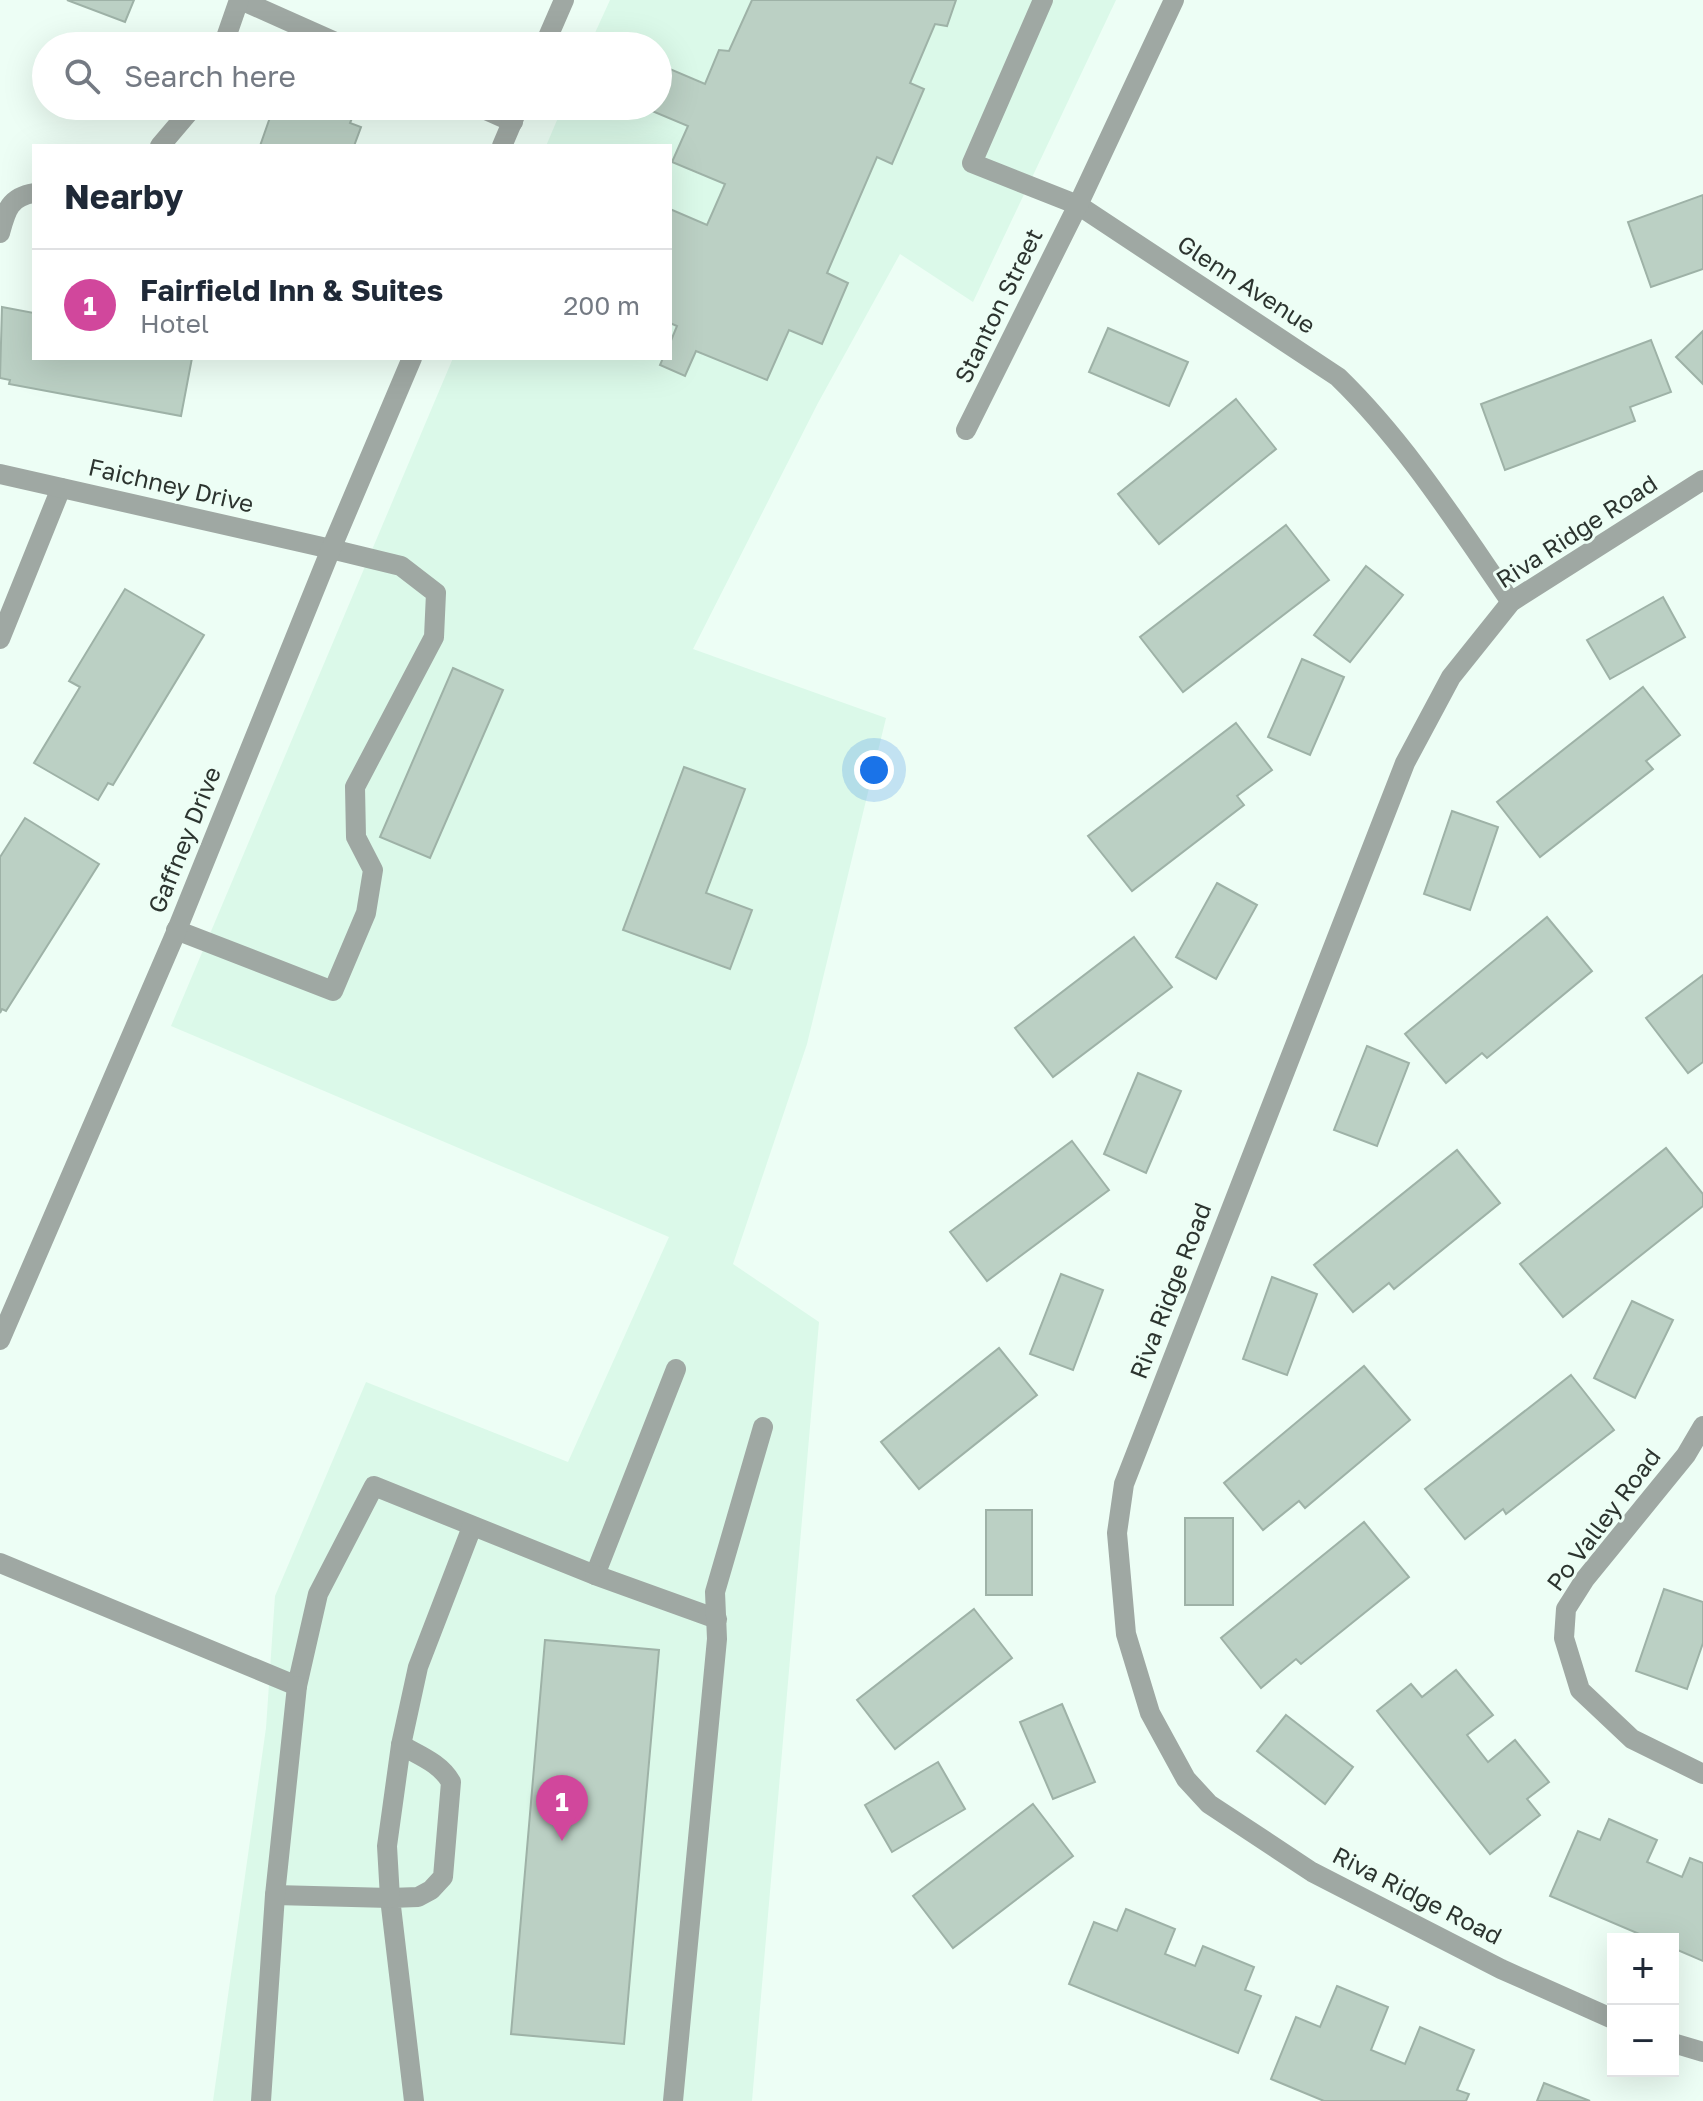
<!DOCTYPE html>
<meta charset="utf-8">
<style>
:root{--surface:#fff;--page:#f2f2f3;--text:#1f2937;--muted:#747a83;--line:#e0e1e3;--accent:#ba2a4f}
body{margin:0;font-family:"Golos Text",sans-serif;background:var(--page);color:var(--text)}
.controls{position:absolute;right:24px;bottom:24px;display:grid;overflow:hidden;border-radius:0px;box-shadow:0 8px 32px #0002}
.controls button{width:72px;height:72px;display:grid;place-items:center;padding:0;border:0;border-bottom:2px solid var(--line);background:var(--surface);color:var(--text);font:40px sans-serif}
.you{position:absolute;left:874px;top:770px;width:28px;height:28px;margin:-20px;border:6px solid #fff;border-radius:50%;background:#1a73e8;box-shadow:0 0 0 12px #1a73e833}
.badge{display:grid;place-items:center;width:52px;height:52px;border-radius:50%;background:var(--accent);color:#fff;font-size:26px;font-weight:700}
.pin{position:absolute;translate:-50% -66px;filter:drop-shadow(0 2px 4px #0008)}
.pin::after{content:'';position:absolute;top:42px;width:28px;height:24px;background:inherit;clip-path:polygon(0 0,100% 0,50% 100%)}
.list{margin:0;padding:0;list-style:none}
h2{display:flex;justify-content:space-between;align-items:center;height:104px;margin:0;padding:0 32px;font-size:34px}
h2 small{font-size:26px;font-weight:400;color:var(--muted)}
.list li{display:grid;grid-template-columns:52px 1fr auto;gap:24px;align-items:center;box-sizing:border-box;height:112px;padding:0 32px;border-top:2px solid var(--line)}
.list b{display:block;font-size:30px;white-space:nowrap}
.list p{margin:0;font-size:26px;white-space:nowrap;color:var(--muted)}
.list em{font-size:26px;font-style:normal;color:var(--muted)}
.icon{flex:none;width:44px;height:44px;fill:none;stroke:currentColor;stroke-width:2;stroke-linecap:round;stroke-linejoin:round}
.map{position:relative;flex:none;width:1703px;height:2101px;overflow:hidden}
.search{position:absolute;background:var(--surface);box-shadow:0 8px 32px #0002;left:32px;top:32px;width:640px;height:88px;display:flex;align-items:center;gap:20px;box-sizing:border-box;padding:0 28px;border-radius:44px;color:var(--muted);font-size:30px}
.panel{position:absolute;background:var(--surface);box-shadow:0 8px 32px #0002;left:32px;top:144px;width:640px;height:216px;border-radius:0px}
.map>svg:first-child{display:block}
</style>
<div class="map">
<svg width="1703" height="2101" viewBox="0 0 1703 2101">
<rect width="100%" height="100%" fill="#edfef5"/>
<!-- built -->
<path fill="#dbf9e9" d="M 610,0 L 1116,0 L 973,302 L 900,254 L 818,403 L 693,649 L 886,718 L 807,1044 L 733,1264 L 819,1322 L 752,2101 L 213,2101 L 266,1728 L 275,1596 L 366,1382 L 568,1462 L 669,1237 L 171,1026 L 453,358 L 670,358 L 670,146 L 546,146 L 563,106 L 658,106 L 658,46 L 589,46 Z"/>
<!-- building -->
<g fill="#bbd0c4" stroke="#9eb2a7" stroke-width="2">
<path d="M 67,0 L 134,0 L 125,22 Z"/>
<path d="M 752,0 L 956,0 L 947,26 L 935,24 L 910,83 L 924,89 L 892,164 L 877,157 L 827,273 L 848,283 L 822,344 L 789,330 L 767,380 L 696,351 L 685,376 L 660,365 L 663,358 L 670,358 L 670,343 L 677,326 L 670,323 L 670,209 L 707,225 L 725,184 L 672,162 L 688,126 L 652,111 L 654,106 L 658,106 L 658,96 L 670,69 L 705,84 L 719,50 L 729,51 Z"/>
<path d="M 274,106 L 357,106 L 350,123 L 361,127 L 354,146 L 260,146 Z"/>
<path d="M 1703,195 L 1703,269 L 1651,287 L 1628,222 Z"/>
<path d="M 2,307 L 34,313 L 34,358 L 192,358 L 181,416 L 9,384 L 10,380 L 0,378 Z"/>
<path d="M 1108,328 L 1188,362 L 1169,406 L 1089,372 Z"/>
<path d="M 1703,331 L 1703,384 L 1676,357 Z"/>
<path d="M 1651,340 L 1671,392 L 1630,407 L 1635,421 L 1505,470 L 1481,404 Z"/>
<path d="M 1236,399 L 1276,449 L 1159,544 L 1118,494 Z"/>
<path d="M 1286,525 L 1329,580 L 1183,692 L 1140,637 Z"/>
<path d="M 1366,566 L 1403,595 L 1350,662 L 1314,635 Z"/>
<path d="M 125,589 L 204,635 L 113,785 L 108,783 L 98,800 L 34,763 L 80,687 L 69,681 Z"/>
<path d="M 1663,597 L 1685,637 L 1610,679 L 1587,640 Z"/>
<path d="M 1302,659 L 1344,677 L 1310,755 L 1268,737 Z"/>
<path d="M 453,668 L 503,690 L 430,858 L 380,837 Z"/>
<path d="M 1643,687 L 1680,735 L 1646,761 L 1653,769 L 1540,857 L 1497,802 Z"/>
<path d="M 1236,723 L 1272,770 L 1237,796 L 1244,805 L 1132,891 L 1088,836 Z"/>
<path d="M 684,767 L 745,789 L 706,893 L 752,910 L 730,969 L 623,930 Z"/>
<path d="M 1452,811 L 1498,827 L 1470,910 L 1424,894 Z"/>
<path d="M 25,818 L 99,864 L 6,1011 L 2,1009 L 0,1013 L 0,857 Z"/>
<path d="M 1217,883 L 1257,905 L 1216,979 L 1176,957 Z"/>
<path d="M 1547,917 L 1592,971 L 1487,1058 L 1482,1053 L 1446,1083 L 1405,1034 Z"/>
<path d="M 1134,937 L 1172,987 L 1053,1077 L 1015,1028 Z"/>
<path d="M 1703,975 L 1703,1062 L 1688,1073 L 1646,1018 Z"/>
<path d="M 1367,1046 L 1409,1063 L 1377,1146 L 1334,1130 Z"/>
<path d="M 1138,1073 L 1181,1091 L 1146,1173 L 1104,1154 Z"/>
<path d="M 1072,1141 L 1109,1190 L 987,1281 L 950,1232 Z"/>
<path d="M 1666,1148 L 1703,1194 L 1703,1206 L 1563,1317 L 1520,1264 Z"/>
<path d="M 1457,1150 L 1500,1203 L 1394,1289 L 1389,1283 L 1353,1312 L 1314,1265 Z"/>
<path d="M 1061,1274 L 1103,1290 L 1073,1370 L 1030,1354 Z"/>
<path d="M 1272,1277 L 1317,1294 L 1287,1375 L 1243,1359 Z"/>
<path d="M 1632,1301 L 1673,1320 L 1635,1398 L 1594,1378 Z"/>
<path d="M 999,1348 L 1037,1395 L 919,1489 L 881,1442 Z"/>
<path d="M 1364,1366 L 1410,1420 L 1305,1508 L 1299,1501 L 1263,1530 L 1224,1483 Z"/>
<path d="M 1571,1375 L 1614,1430 L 1506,1514 L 1503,1509 L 1465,1539 L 1425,1489 Z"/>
<rect x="986" y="1510" width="46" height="85"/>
<rect x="1185" y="1518" width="48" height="87"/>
<path d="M 1364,1522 L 1409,1577 L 1301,1664 L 1296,1659 L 1261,1688 L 1221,1638 Z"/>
<path d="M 1664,1589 L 1703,1602 L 1703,1643 L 1687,1689 L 1636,1671 Z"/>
<path d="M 974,1609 L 1012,1658 L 895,1749 L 857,1700 Z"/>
<path d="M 545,1640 L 659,1650 L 624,2044 L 511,2034 Z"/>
<path d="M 1456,1670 L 1493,1715 L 1467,1735 L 1488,1762 L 1515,1740 L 1549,1782 L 1527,1799 L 1540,1815 L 1490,1854 L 1377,1711 L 1411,1684 L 1422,1697 Z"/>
<path d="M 1062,1704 L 1095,1782 L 1053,1799 L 1020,1722 Z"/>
<path d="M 1286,1715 L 1353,1767 L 1325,1804 L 1257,1751 Z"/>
<path d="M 938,1762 L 965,1809 L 892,1852 L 865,1805 Z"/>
<path d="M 1033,1804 L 1073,1856 L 953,1948 L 913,1896 Z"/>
<path d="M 1609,1819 L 1657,1840 L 1647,1862 L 1682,1877 L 1690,1858 L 1703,1863 L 1703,1961 L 1673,1948 L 1673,1939 L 1651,1939 L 1550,1896 L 1578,1831 L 1600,1840 Z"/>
<path d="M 1126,1909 L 1175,1929 L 1165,1954 L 1195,1966 L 1203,1946 L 1254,1967 L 1245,1990 L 1261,1996 L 1238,2053 L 1069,1984 L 1094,1922 L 1117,1931 Z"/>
<path d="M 1337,1986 L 1388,2007 L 1371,2050 L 1405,2064 L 1420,2027 L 1474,2050 L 1457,2090 L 1469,2094 L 1466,2101 L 1324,2101 L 1271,2079 L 1296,2017 L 1320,2027 Z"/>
<path d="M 1544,2083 L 1590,2101 L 1537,2101 Z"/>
</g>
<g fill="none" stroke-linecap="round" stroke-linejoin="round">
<!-- lane -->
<g stroke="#9fa8a3" stroke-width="20">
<path d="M 1043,0 L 972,163 L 1078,205"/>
<path d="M 0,639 L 61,488"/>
<path d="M 176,930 L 333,991 L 366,913 L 373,870 L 356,837 L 355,787 L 434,637 L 436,593 L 401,566 L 331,549"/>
<path d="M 0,1563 L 297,1686 L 318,1594 L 374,1486 L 595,1575 L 676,1369"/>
<path d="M 595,1575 L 717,1619"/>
<path d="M 401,1745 C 420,1756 440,1763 451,1782 L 443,1877 L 431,1890 L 418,1897 L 390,1898 L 414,2101"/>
<path d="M 275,1895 L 390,1898 L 387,1846 L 401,1745 L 418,1667 L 472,1527"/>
<path d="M 261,2101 L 275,1895 L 297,1686"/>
<path d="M 673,2101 L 717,1639 L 715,1592 L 763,1427"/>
</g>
<!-- street -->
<g stroke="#9fa8a3" stroke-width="20">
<path d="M 241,0 L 344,46"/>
<path d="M 223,46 L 239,0"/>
<path d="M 544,46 L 564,0"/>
<path d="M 477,106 L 513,122"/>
<path d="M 160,146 L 194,106"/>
<path d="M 502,146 L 519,106"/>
<path d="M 1078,205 L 1338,377 C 1406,443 1457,524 1511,602"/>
<path d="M 0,233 C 6,211 9,197 34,193"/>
<path d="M 966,430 L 1078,205 L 1174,0"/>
<path d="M 0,474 L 331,549"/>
<path d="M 0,1340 L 174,937 L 331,549 L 412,358"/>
<path d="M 1703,1426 L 1686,1455 L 1585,1579 L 1566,1609 L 1564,1638 L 1580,1690 L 1632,1739 L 1703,1774"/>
<path d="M 1613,2019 L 1501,1969 L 1312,1872 L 1209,1804 L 1186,1779 L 1150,1713 L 1126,1634 L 1117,1533 L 1124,1484 L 1405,763 L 1451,677 L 1511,602 L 1703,480"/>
<path d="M 1673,2043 L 1703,2052"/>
</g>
</g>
<g text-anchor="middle" stroke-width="6" stroke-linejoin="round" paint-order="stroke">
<!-- street labels -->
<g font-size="24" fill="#2c342f" stroke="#edfef5">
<text transform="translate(1246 285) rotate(33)" y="8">Glenn Avenue</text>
<text transform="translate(999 306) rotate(-64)" y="8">Stanton Street</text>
<text transform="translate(171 486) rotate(13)" y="8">Faichney Drive</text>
<text transform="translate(1577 532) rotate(-33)" y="8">Riva Ridge Road</text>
<text transform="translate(185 840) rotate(-68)" y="8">Gaffney Drive</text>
<text transform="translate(1171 1291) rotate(-69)" y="8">Riva Ridge Road</text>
<text transform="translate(1604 1520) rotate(-53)" y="8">Po Valley Road</text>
<text transform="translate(1417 1896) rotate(27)" y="8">Riva Ridge Road</text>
</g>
</g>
</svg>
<div class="controls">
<button>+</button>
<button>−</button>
</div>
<div class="you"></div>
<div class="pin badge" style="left:562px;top:1841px;background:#d1479c">1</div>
<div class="search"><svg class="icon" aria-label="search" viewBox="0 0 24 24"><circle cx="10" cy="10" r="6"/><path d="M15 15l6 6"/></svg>Search here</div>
<section class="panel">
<h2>Nearby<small></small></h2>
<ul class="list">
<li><span class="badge" style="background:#d1479c">1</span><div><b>Fairfield Inn &amp; Suites</b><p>Hotel</p></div><em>200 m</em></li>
</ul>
</section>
</div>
